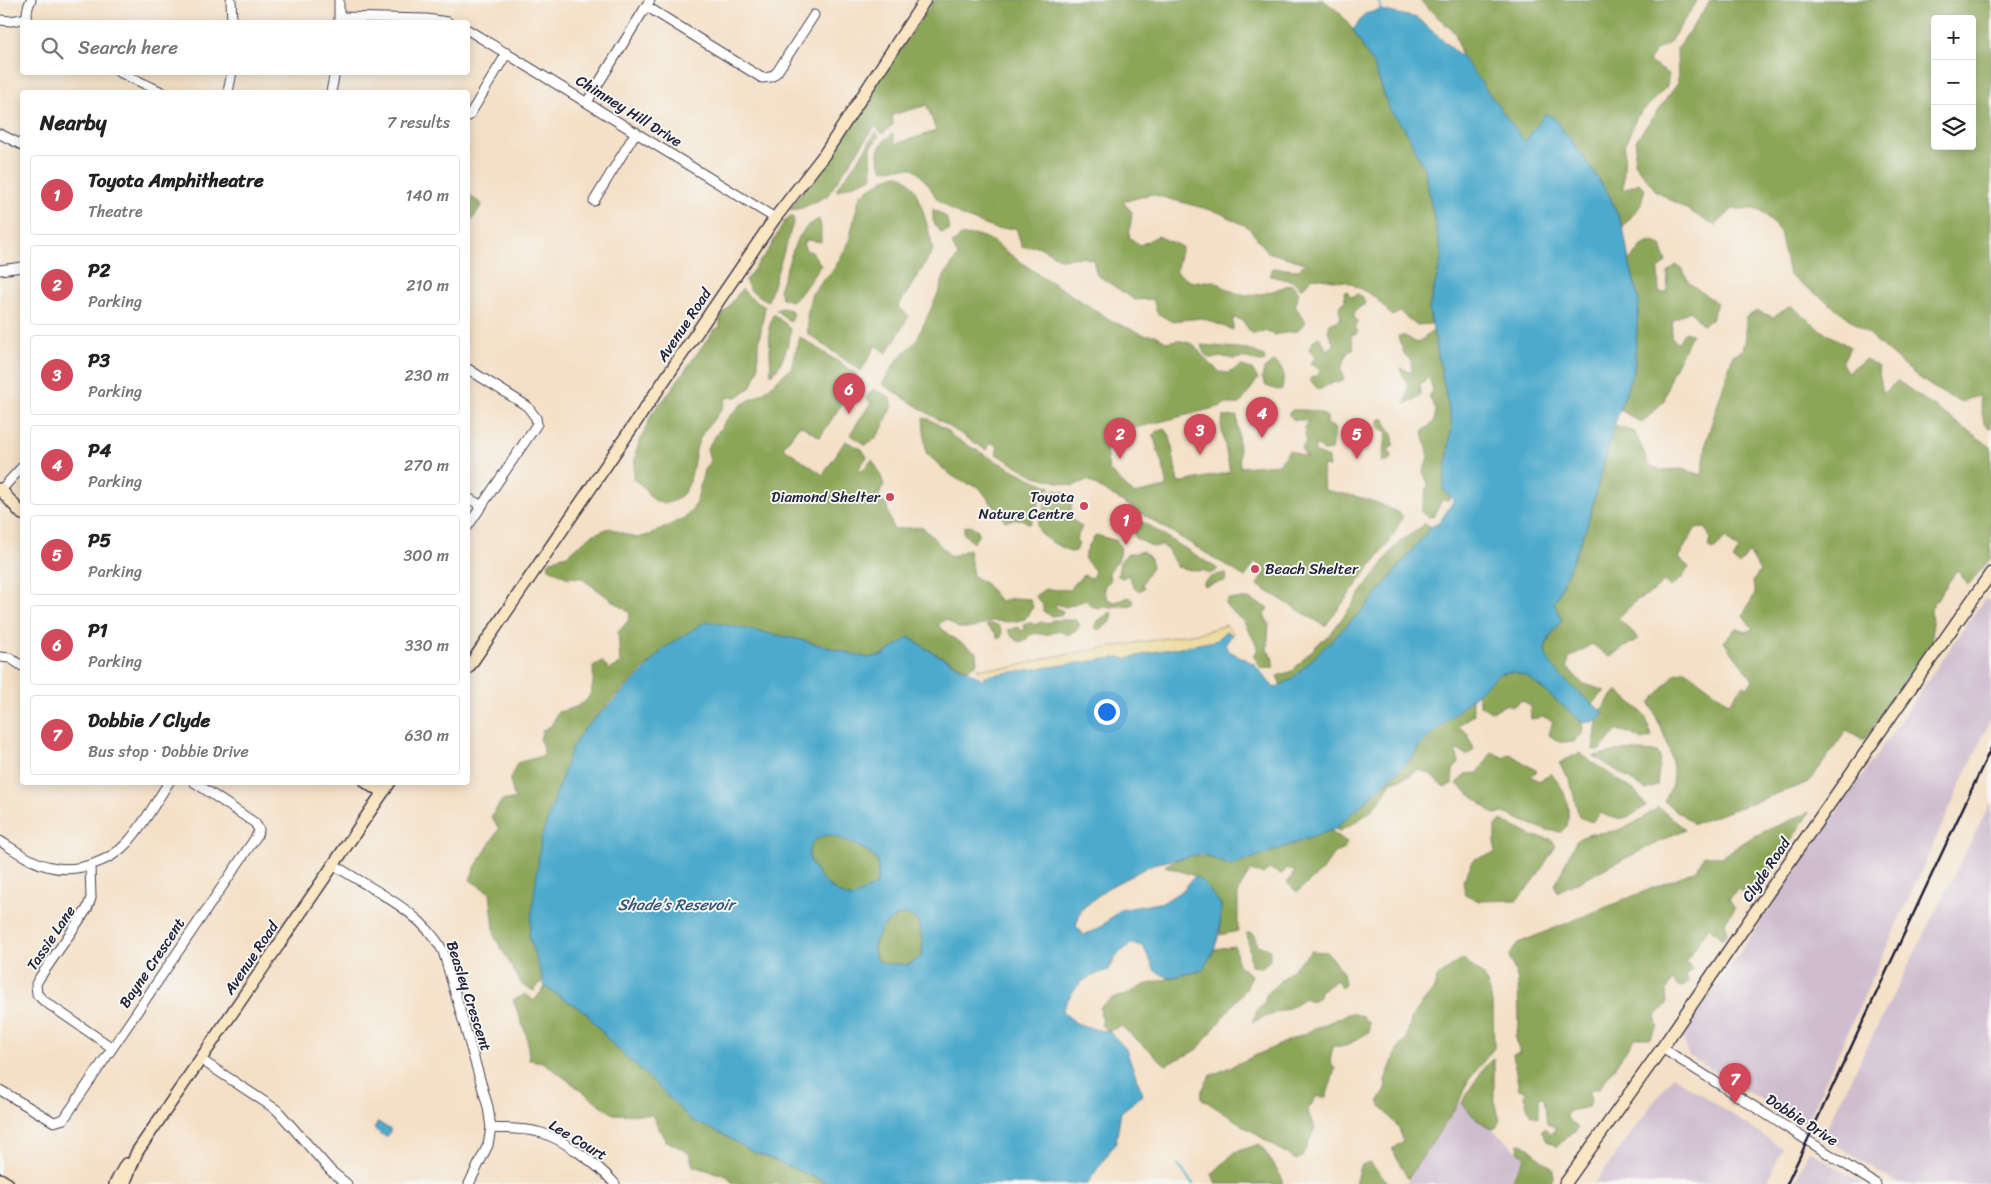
<!DOCTYPE html>
<meta charset="utf-8">
<style>
:root{--surface:#fff;--page:#f6f6f6;--text:#222;--muted:#767676;--line:#e0e0e0;--accent:#d1495b}
body{margin:0;font-family:Sriracha,sans-serif;background:var(--page);color:var(--text)}
.controls{position:absolute;right:15px;top:15px;display:grid;overflow:hidden;border-radius:5px;box-shadow:0 2px 12px #0003}
.controls button{width:45px;height:45px;display:grid;place-items:center;padding:0;border:0;border-bottom:1px solid var(--line);background:var(--surface);color:var(--text);font:25px sans-serif}
.you{position:absolute;left:1106px;top:711px;width:18px;height:18px;margin:-12px;border:4px solid #fff;border-radius:50%;background:#1a73e8;box-shadow:0 0 0 8px #1a73e833}
.badge{display:grid;place-items:center;width:32px;height:32px;border-radius:50%;background:var(--accent);color:#fff;font-size:16px;font-weight:700}
.pin{position:absolute;translate:-50% -41px;filter:drop-shadow(0 1px 2px #0008)}
.pin::after{content:'';position:absolute;top:26px;width:18px;height:15px;background:inherit;clip-path:polygon(0 0,100% 0,50% 100%)}
.list{margin:0;padding:0;list-style:none}
h2{display:flex;justify-content:space-between;align-items:center;height:65px;margin:0;padding:0 20px;font-size:21px}
h2 small{font-size:16px;font-weight:400;color:var(--muted)}
.list li{display:grid;grid-template-columns:32px 1fr auto;gap:15px;align-items:center;box-sizing:border-box;height:80px;margin:0 10px 10px;padding:0 10px;border:1px solid var(--line);border-radius:5px}
.list b{display:block;font-size:19px;white-space:nowrap}
.list p{margin:0;font-size:16px;white-space:nowrap;color:var(--muted)}
.list em{font-size:16px;font-style:normal;color:var(--muted)}
.icon{flex:none;width:28px;height:28px;fill:none;stroke:currentColor;stroke-width:2;stroke-linecap:round;stroke-linejoin:round}
.map{position:relative;flex:none;width:1991px;height:1184px;overflow:hidden}
.search{position:absolute;background:var(--surface);box-shadow:0 2px 12px #0003;left:20px;top:20px;width:450px;height:55px;display:flex;align-items:center;gap:12px;box-sizing:border-box;padding:0 18px;border-radius:5px;color:var(--muted);font-size:19px}
.panel{position:absolute;background:var(--surface);box-shadow:0 2px 12px #0003;left:20px;top:90px;width:450px;height:695px;border-radius:5px}
.map>svg:first-child{display:block}
</style>
<div class="map">
<svg width="1991" height="1184" viewBox="0 0 1991 1184">
<rect width="100%" height="100%" fill="#f6f6f2"/>
<filter id="ink" filterUnits="userSpaceOnUse"><feTurbulence type="fractalNoise" baseFrequency=".02" numOctaves="2"/><feDisplacementMap in="SourceGraphic" scale="10" xChannelSelector="R" yChannelSelector="G"/><feConvolveMatrix kernelMatrix="1 2 1 2 8 2 1 2 1" color-interpolation-filters="sRGB"/></filter>
<filter id="wash" filterUnits="userSpaceOnUse"><feTurbulence type="fractalNoise" baseFrequency=".0096" numOctaves="4" result="noise"/><feDisplacementMap in="SourceGraphic" scale="20" xChannelSelector="R" yChannelSelector="G"/><feGaussianBlur stdDeviation="1.12" result="paint"/><feColorMatrix in="noise" values="0 0 0 0 0 0 0 0 0 0 0 0 0 0 0 0 0 1.4 0 .05"/><feComposite in="paint" operator="in"/></filter>
<g filter="url(#wash)">
<rect width="100%" height="100%" fill="#f4e0c6"/>
<!-- industrial -->
<g fill="#cfbdcf">
<path d="M 1985,598 L 1991,602 L 1991,718 L 1805,1126 L 1689,1056 L 1682,1036 Z"/>
<path d="M 1991,802 L 1991,1184 L 1898,1184 L 1822,1136 Z"/>
<path d="M 1673,1076 L 1782,1148 L 1766,1184 L 1594,1184 Z"/>
<path d="M 1461,1101 L 1524,1157 L 1507,1184 L 1406,1184 Z"/>
<path d="M 1809,1150 L 1863,1184 L 1794,1184 Z"/>
</g>
<!-- forest -->
<g fill="#8ca658" stroke="#57644a" fill-rule="evenodd">
<path d="M 934,0 L 1323,0 L 1339,12 L 1353,30 L 1374,66 L 1390,111 L 1405,129 L 1424,168 L 1442,257 L 1429,309 L 1431,324 L 1416,325 L 1400,312 L 1392,316 L 1375,297 L 1348,282 L 1312,277 L 1302,289 L 1293,281 L 1270,276 L 1273,268 L 1298,270 L 1305,263 L 1268,252 L 1248,227 L 1218,212 L 1151,194 L 1123,202 L 1132,212 L 1129,237 L 1140,245 L 1158,236 L 1182,247 L 1176,272 L 1193,282 L 1215,281 C 1242,302 1261,296 1291,284 L 1299,291 L 1295,306 L 1306,322 L 1297,331 L 1274,335 L 1265,331 L 1252,334 L 1242,320 L 1233,318 L 1233,330 L 1202,318 L 1171,321 L 1157,313 L 1153,299 L 1135,300 L 1097,275 L 1093,260 L 1082,257 L 1061,259 L 1038,246 L 1022,247 L 1016,228 L 996,229 L 959,215 L 937,199 L 928,184 L 914,168 L 894,168 L 883,170 C 874,152 877,146 893,133 L 895,144 L 936,131 L 927,105 L 892,115 L 893,125 L 882,134 L 875,126 L 827,196 L 802,208 L 789,211 Z"/>
<path d="M 1419,0 L 1698,0 L 1669,43 L 1655,51 L 1649,62 L 1669,74 L 1667,86 L 1636,118 L 1625,145 L 1623,190 L 1639,183 L 1645,189 L 1640,206 L 1623,227 L 1610,197 L 1583,156 L 1532,131 L 1525,143 L 1462,57 L 1455,33 Z"/>
<path d="M 1711,0 L 1991,0 L 1991,429 L 1984,424 L 1979,395 L 1962,402 C 1923,388 1892,353 1860,327 C 1838,309 1813,292 1789,275 L 1780,232 L 1764,213 L 1754,209 L 1733,209 L 1715,226 L 1656,191 L 1634,163 L 1636,140 L 1678,83 L 1677,49 ZM 1935,19 L 1972,19 L 1972,146 L 1935,146 Z"/>
<path d="M 876,132 L 879,136 L 871,148 L 872,177 L 837,191 L 837,188 L 861,156 Z"/>
<path d="M 896,175 C 899,175 902,175 904,177 C 919,185 930,235 933,251 L 898,307 L 909,316 L 887,353 L 876,345 L 861,371 L 808,334 L 807,316 L 811,295 L 822,281 L 834,269 L 848,244 L 860,195 L 885,179 Z"/>
<path d="M 468,195 L 482,204 L 468,227 Z"/>
<path d="M 933,209 L 946,217 L 950,230 L 941,233 L 933,221 Z"/>
<path d="M 792,216 L 794,220 L 768,301 L 751,291 L 745,281 L 770,248 L 784,222 Z"/>
<path d="M 819,219 L 821,227 L 821,242 L 807,240 L 803,244 L 806,250 L 812,252 L 821,265 L 799,296 L 791,301 L 782,298 L 779,290 L 796,241 L 808,225 Z"/>
<path d="M 977,235 L 989,239 L 1032,270 L 1114,322 L 1145,335 L 1156,335 L 1166,342 L 1178,340 L 1193,344 L 1207,361 L 1220,372 L 1228,373 L 1242,366 L 1252,369 L 1258,379 L 1240,404 L 1224,404 L 1222,406 L 1104,436 L 1109,470 L 1134,494 L 1166,487 L 1166,477 L 1153,435 L 1157,431 L 1165,429 L 1170,436 L 1178,483 L 1230,472 L 1221,425 L 1223,417 L 1237,416 L 1240,467 L 1279,464 L 1289,450 L 1307,458 L 1301,449 L 1306,442 L 1304,428 L 1308,420 L 1294,420 L 1288,414 L 1292,410 C 1305,410 1317,409 1327,417 L 1327,424 L 1335,428 L 1331,450 L 1324,451 L 1316,444 L 1314,452 L 1329,458 L 1329,467 L 1322,466 L 1324,490 C 1355,496 1376,499 1403,516 L 1390,541 L 1325,626 L 1257,585 L 1267,570 L 1255,562 L 1245,577 L 1087,480 L 1073,486 L 1035,476 L 996,454 L 998,447 L 991,442 L 986,450 L 882,384 L 898,359 L 916,341 L 940,289 L 944,276 L 958,256 L 952,244 L 961,236 Z"/>
<path d="M 1651,241 L 1661,245 L 1666,262 L 1658,270 L 1659,293 L 1667,293 L 1668,272 L 1676,265 L 1683,270 L 1689,283 L 1717,303 L 1711,320 L 1703,325 L 1690,311 L 1673,320 L 1671,336 L 1678,344 L 1684,332 L 1692,334 L 1671,375 L 1664,401 L 1642,423 L 1620,410 L 1634,369 L 1639,301 L 1629,261 L 1642,246 Z"/>
<path d="M 742,289 L 751,298 L 765,307 L 758,348 L 758,369 L 752,386 L 737,397 L 726,398 C 724,412 708,423 701,436 C 690,457 697,491 673,501 C 669,503 663,504 658,502 C 651,499 649,495 645,489 C 642,485 637,482 633,479 L 636,451 L 652,413 L 665,398 L 714,330 L 720,327 L 720,318 Z"/>
<path d="M 1347,291 L 1351,297 L 1358,294 L 1363,297 L 1365,304 L 1355,310 L 1354,317 L 1358,322 L 1355,327 L 1358,332 L 1356,334 L 1351,334 L 1354,349 L 1348,352 L 1341,369 L 1344,379 L 1339,382 L 1333,382 L 1319,390 L 1310,380 L 1311,377 L 1319,375 L 1320,370 L 1311,363 L 1315,358 L 1309,349 L 1314,340 L 1319,337 L 1328,350 L 1334,345 L 1328,331 L 1330,324 L 1341,319 L 1339,307 L 1345,301 L 1344,292 Z"/>
<path d="M 1791,306 L 1821,330 L 1850,347 L 1842,363 L 1847,372 L 1866,359 L 1878,367 L 1883,393 L 1898,381 L 1991,447 L 1991,558 L 1968,585 L 1957,570 L 1931,608 L 1933,641 L 1864,740 L 1847,730 L 1809,782 L 1694,824 L 1664,801 C 1667,796 1671,789 1672,783 C 1677,756 1660,727 1650,703 L 1675,674 L 1685,670 L 1729,703 L 1744,685 L 1748,687 L 1753,680 L 1724,642 L 1737,627 L 1745,632 L 1753,629 L 1743,615 L 1755,594 L 1753,581 L 1760,571 L 1749,552 L 1739,565 L 1733,560 L 1739,550 L 1725,538 L 1714,550 L 1708,548 L 1710,538 L 1706,528 L 1695,529 L 1678,558 L 1689,567 L 1682,578 L 1670,587 L 1664,581 L 1654,591 L 1637,600 L 1618,618 L 1639,638 L 1609,657 L 1592,644 L 1569,658 L 1567,667 L 1582,683 L 1605,691 L 1592,704 C 1581,694 1540,663 1546,647 C 1549,637 1557,627 1562,619 L 1554,604 L 1587,526 L 1614,426 L 1635,432 L 1649,465 L 1661,470 L 1681,469 L 1702,475 L 1707,438 L 1733,355 L 1743,350 L 1746,337 L 1746,317 L 1758,311 L 1773,317 Z"/>
<path d="M 782,308 L 791,310 L 793,315 L 792,320 L 789,321 L 776,310 Z"/>
<path d="M 773,314 L 788,326 L 791,331 C 787,347 784,364 771,375 L 769,328 Z"/>
<path d="M 1433,331 L 1452,425 L 1443,490 L 1451,497 L 1449,500 L 1442,500 L 1434,516 L 1429,517 L 1421,512 L 1428,484 L 1423,471 L 1429,458 L 1423,431 L 1434,422 L 1436,410 L 1429,396 L 1433,391 L 1429,377 L 1420,384 L 1420,396 L 1405,404 C 1407,395 1412,385 1403,378 L 1401,368 L 1412,373 L 1411,361 L 1404,354 C 1403,347 1399,343 1398,336 L 1405,336 L 1417,343 Z"/>
<path d="M 800,337 L 857,374 L 853,387 L 820,437 L 800,425 L 783,447 L 823,475 L 845,441 L 862,449 L 867,457 L 859,468 L 862,471 L 872,460 L 879,471 L 884,485 L 878,497 L 886,504 L 893,529 L 923,527 L 951,557 L 969,549 L 973,576 L 986,584 L 1000,601 L 1014,598 L 1030,599 L 1033,607 L 1025,619 L 1013,622 L 992,621 L 973,628 L 958,628 L 946,619 L 938,625 L 950,636 L 976,652 L 977,663 L 968,670 L 925,648 L 910,637 L 883,655 L 868,658 L 801,640 L 771,635 L 663,649 C 634,682 596,710 572,747 L 529,936 L 543,980 L 534,991 L 522,985 L 495,937 L 490,893 L 470,880 L 474,869 L 499,829 L 491,817 L 502,800 L 515,800 L 510,780 L 517,763 L 545,755 L 540,740 L 542,731 L 551,726 L 558,712 C 588,706 595,697 593,667 L 602,661 L 609,670 L 620,664 L 618,632 L 628,621 L 630,613 L 581,578 L 566,577 L 549,568 L 548,563 L 556,558 L 567,555 L 592,535 L 609,528 L 636,538 L 649,535 L 686,517 L 696,504 L 704,470 L 710,461 L 707,448 L 727,419 L 741,405 L 764,392 L 791,368 Z"/>
<path d="M 1201,345 L 1248,349 L 1264,356 L 1265,361 C 1258,364 1253,359 1246,358 C 1241,357 1238,359 1234,359 C 1231,359 1228,357 1225,357 C 1211,358 1206,362 1201,345 Z"/>
<path d="M 1273,362 C 1286,367 1284,377 1282,389 L 1278,390 L 1266,386 L 1262,378 L 1264,369 Z"/>
<path d="M 873,389 L 888,396 L 893,404 C 887,416 880,442 865,445 L 850,434 L 871,403 L 866,398 Z"/>
<path d="M 923,418 L 929,419 L 947,430 L 953,437 L 996,461 L 1036,481 L 1051,487 L 1042,494 L 1038,505 L 1034,506 L 1034,514 L 1030,524 L 1021,519 L 1005,521 L 978,486 C 955,483 943,468 926,453 Z"/>
<path d="M 1380,419 L 1385,419 L 1387,426 L 1393,434 L 1393,446 L 1388,450 L 1393,457 L 1388,462 L 1382,462 L 1387,431 L 1379,428 L 1378,425 Z"/>
<path d="M 1054,490 L 1064,492 L 1072,498 L 1071,511 L 1063,518 L 1067,521 L 1072,519 L 1082,527 L 1076,539 L 1079,544 L 1076,551 L 1070,552 C 1056,543 1042,541 1037,525 L 1045,506 L 1046,494 Z"/>
<path d="M 1135,517 L 1146,524 L 1218,569 L 1215,572 L 1208,574 L 1203,570 L 1197,571 L 1177,567 L 1167,549 L 1162,545 L 1154,547 L 1135,538 L 1133,527 Z"/>
<path d="M 1425,523 L 1431,527 L 1368,605 L 1291,680 L 1281,685 L 1277,676 L 1292,671 L 1321,641 L 1329,636 L 1395,547 C 1405,535 1414,535 1425,523 Z"/>
<path d="M 970,525 L 978,530 L 978,536 L 973,543 L 964,534 L 964,527 Z"/>
<path d="M 1096,535 L 1117,541 L 1121,549 L 1118,561 L 1109,572 L 1110,581 L 1104,587 L 1107,599 L 1115,602 L 1129,597 L 1134,601 L 1132,605 L 1098,608 L 1091,606 L 1086,600 L 1066,607 L 1056,604 L 1055,607 L 1063,611 L 1062,615 L 1051,616 L 1043,611 L 1043,605 L 1035,596 L 1045,589 L 1069,590 L 1083,575 L 1092,578 L 1095,571 L 1084,558 L 1089,545 Z"/>
<path d="M 1143,551 L 1151,559 L 1152,567 L 1142,584 L 1144,588 L 1139,591 L 1135,589 L 1128,575 L 1123,578 L 1118,576 L 1120,562 L 1126,555 Z"/>
<path d="M 1225,573 L 1227,576 L 1225,581 L 1204,586 L 1204,582 C 1211,577 1217,574 1225,573 Z"/>
<path d="M 1228,599 L 1249,599 L 1268,608 L 1264,615 L 1269,624 L 1267,650 L 1273,658 L 1274,667 L 1261,668 L 1253,655 L 1257,651 L 1257,646 L 1244,622 L 1225,605 Z"/>
<path d="M 1111,612 L 1112,614 L 1110,622 L 1100,630 L 1095,628 L 1096,622 Z"/>
<path d="M 1053,620 L 1076,620 L 1080,624 L 1077,630 L 1067,635 L 1062,631 C 1057,631 1054,633 1049,634 C 1039,636 1032,629 1026,640 L 1019,642 L 1010,634 L 1008,630 L 1018,627 L 1023,631 L 1025,629 L 1024,625 L 1029,622 L 1035,625 L 1041,622 L 1046,624 Z"/>
<path d="M 990,624 L 998,625 L 1002,632 L 1001,638 L 997,638 L 996,633 L 986,626 Z"/>
<path d="M 1514,672 L 1528,677 L 1583,723 L 1582,734 L 1574,742 L 1559,742 L 1549,735 L 1553,721 L 1544,717 L 1531,719 L 1530,707 L 1522,700 L 1512,707 L 1507,704 L 1491,712 L 1480,705 L 1477,693 L 1500,673 Z"/>
<path d="M 1617,690 L 1645,715 L 1652,737 L 1643,740 L 1629,733 L 1617,730 L 1600,750 L 1593,750 L 1597,721 L 1605,714 L 1601,710 Z"/>
<path d="M 1471,698 L 1474,714 L 1458,726 L 1467,733 L 1474,749 L 1467,755 L 1455,749 L 1459,762 L 1453,770 L 1452,784 L 1444,787 L 1429,773 L 1417,770 L 1411,775 L 1390,783 C 1376,811 1366,816 1340,831 L 1335,829 L 1414,756 L 1419,746 Z"/>
<path d="M 1622,750 L 1657,752 L 1660,757 L 1657,786 L 1646,790 L 1594,756 Z"/>
<path d="M 1492,752 L 1502,757 L 1510,754 L 1537,771 L 1531,776 L 1539,781 L 1551,773 C 1565,791 1571,803 1567,826 L 1561,832 L 1545,830 L 1504,813 L 1494,814 L 1457,784 L 1465,774 L 1478,773 Z"/>
<path d="M 1579,753 L 1635,791 L 1646,806 C 1630,817 1619,824 1601,813 L 1592,822 L 1579,817 L 1570,780 L 1559,763 Z"/>
<path d="M 1658,807 L 1685,829 L 1557,892 L 1555,885 C 1559,878 1574,843 1577,840 C 1589,831 1604,834 1618,830 C 1634,825 1645,817 1658,807 Z"/>
<path d="M 1809,812 L 1753,900 L 1738,888 L 1729,899 L 1735,908 L 1725,922 L 1727,933 L 1722,939 L 1709,927 L 1686,961 L 1692,969 L 1686,977 L 1689,982 L 1684,987 L 1677,986 L 1673,980 L 1666,991 L 1667,1004 L 1655,1017 L 1658,1027 L 1650,1038 L 1635,1038 L 1599,1089 L 1593,1089 L 1589,1093 L 1591,1101 L 1588,1107 L 1568,1111 L 1567,1118 L 1578,1128 L 1575,1132 L 1568,1135 L 1557,1147 L 1547,1141 L 1541,1131 L 1545,1128 L 1551,1135 L 1557,1128 L 1547,1123 L 1544,1098 L 1539,1097 L 1539,1118 L 1530,1114 L 1524,1096 L 1527,1092 L 1519,1089 L 1513,1055 L 1520,1053 L 1515,1039 L 1519,1023 L 1518,980 L 1509,956 L 1518,943 L 1697,870 L 1704,855 L 1721,857 L 1754,836 Z"/>
<path d="M 1501,820 L 1532,836 L 1551,839 L 1556,846 L 1533,882 L 1517,900 L 1479,901 L 1465,894 L 1463,881 L 1474,859 L 1495,853 L 1495,827 Z"/>
<path d="M 1330,830 L 1347,842 L 1344,849 L 1335,853 L 1321,872 L 1297,892 L 1287,883 L 1295,871 L 1287,868 L 1282,874 L 1269,869 L 1263,874 L 1250,871 L 1238,891 L 1238,931 L 1220,935 L 1221,904 L 1195,876 L 1165,866 C 1192,850 1203,855 1231,866 Z"/>
<path d="M 829,835 C 841,838 873,850 877,862 C 879,869 878,878 876,885 L 852,898 C 846,896 839,894 834,890 C 822,881 801,858 812,844 C 817,838 821,836 829,835 Z"/>
<path d="M 901,915 L 908,915 L 918,921 L 923,942 L 922,956 L 907,965 C 900,963 886,967 880,962 C 864,947 885,919 901,915 Z"/>
<path d="M 1247,933 L 1253,933 L 1258,945 L 1270,950 L 1270,960 L 1262,967 L 1251,966 Z"/>
<path d="M 1235,946 L 1238,965 L 1251,975 L 1247,987 L 1197,1050 L 1166,1065 L 1121,1026 L 1109,1031 L 1102,1026 L 1100,1007 L 1113,998 L 1126,995 L 1144,985 L 1203,970 L 1215,949 Z"/>
<path d="M 1311,951 L 1327,952 L 1343,973 L 1345,985 L 1341,987 L 1337,980 L 1320,991 L 1319,997 L 1312,1001 L 1304,998 L 1291,1007 L 1252,1022 L 1257,1010 L 1264,1004 L 1266,995 Z"/>
<path d="M 1463,959 L 1484,976 L 1490,991 L 1493,1011 L 1494,1048 L 1468,1081 L 1458,1104 L 1408,1179 L 1392,1149 L 1403,1141 L 1399,1128 L 1378,1102 L 1386,1090 L 1385,1080 L 1398,1048 L 1406,1039 L 1412,1016 L 1434,989 L 1437,977 Z"/>
<path d="M 545,987 L 585,1012 L 612,1044 L 644,1073 L 724,1135 L 749,1150 L 831,1184 L 733,1184 L 727,1176 L 693,1166 L 689,1153 L 665,1140 L 652,1115 L 613,1114 L 543,1062 L 529,1060 L 527,1037 L 513,1000 L 526,994 L 534,1001 Z"/>
<path d="M 1350,1013 L 1362,1016 L 1369,1023 L 1369,1032 L 1346,1046 L 1333,1046 L 1330,1062 L 1335,1069 L 1326,1098 L 1317,1096 L 1307,1111 L 1315,1128 L 1302,1157 L 1296,1160 L 1201,1098 L 1202,1090 L 1210,1076 Z"/>
<path d="M 1494,1058 L 1494,1097 L 1500,1121 L 1496,1128 L 1490,1129 L 1472,1115 L 1462,1105 L 1464,1098 L 1486,1065 Z"/>
<path d="M 1519,1143 L 1524,1144 L 1553,1169 L 1553,1178 L 1548,1184 L 1509,1184 L 1525,1157 L 1518,1151 Z"/>
<path d="M 1260,1144 L 1282,1178 L 1282,1184 L 1216,1184 L 1212,1174 L 1235,1152 Z"/>
<path d="M 1369,1162 L 1390,1184 L 1355,1184 L 1360,1166 Z"/>
</g>
<!-- sand -->
<path fill="#eeda9e" stroke="#887e6c" d="M 1226,625 L 1233,632 L 1221,652 L 989,682 L 977,668 L 1009,668 L 1051,657 L 1203,632 Z"/>
<!-- water -->
<g fill="#4eaacc" stroke="#386684" fill-rule="evenodd">
<path d="M 1380,10 L 1417,18 L 1462,57 L 1525,142 L 1545,114 L 1554,118 L 1583,156 L 1610,197 L 1623,227 L 1629,261 L 1639,301 L 1634,369 L 1614,426 L 1587,526 L 1554,604 L 1562,619 C 1557,627 1546,640 1545,649 C 1544,668 1591,702 1605,714 L 1597,721 L 1583,723 L 1528,677 L 1514,672 L 1500,673 L 1419,746 L 1414,756 L 1335,829 L 1231,866 L 1201,854 L 1153,864 L 1106,889 L 1081,910 L 1076,926 L 1084,935 L 1099,928 L 1120,910 L 1164,902 L 1183,890 L 1195,876 L 1203,882 L 1221,905 C 1220,936 1219,942 1203,970 L 1169,978 L 1155,971 L 1143,946 L 1131,944 L 1117,955 L 1109,970 C 1081,978 1075,985 1062,1011 L 1076,1023 L 1097,1030 L 1109,1031 L 1126,1049 L 1143,1095 L 1121,1112 L 1116,1142 L 1087,1184 L 831,1184 L 749,1150 L 724,1135 L 691,1120 L 644,1073 L 612,1044 L 585,1012 L 545,987 L 529,936 L 541,839 L 572,747 L 584,729 L 644,671 L 663,649 L 706,621 L 801,640 L 868,658 L 883,655 L 909,637 L 925,648 L 986,681 L 984,676 L 1121,657 L 1125,659 L 1158,651 L 1215,641 L 1226,631 L 1232,635 L 1225,645 L 1229,651 L 1254,664 L 1274,688 L 1291,680 L 1368,605 L 1431,527 L 1439,523 L 1454,500 L 1443,490 L 1452,425 L 1429,309 L 1442,257 L 1424,168 L 1405,129 L 1390,111 L 1374,66 L 1353,30 L 1365,14 ZM 829,835 C 841,838 873,850 877,862 C 879,869 878,878 876,885 L 852,898 C 846,896 839,894 834,890 C 822,881 801,858 812,844 C 817,838 821,836 829,835 ZM 901,915 L 908,915 L 918,921 L 923,942 L 922,956 L 908,965 C 900,963 886,966 880,962 C 863,947 885,919 901,915 Z"/>
<path d="M 378,1122 L 391,1130 L 386,1137 L 374,1129 Z"/>
</g>
<g fill="none" stroke-linecap="round" stroke-linejoin="round">
<!-- stream -->
<g stroke="#4eaacc" stroke-width="2.5">
<path d="M 1379,0 L 1382,13"/>
<path d="M 1178,1165 L 1193,1184"/>
</g>
</g>
</g>
<g filter="url(#ink)">
<g fill="none" stroke-linecap="round" stroke-linejoin="round">
<!-- street casing -->
<g stroke="#423e50" stroke-width="11">
<g id="street">
<path d="M 231,0 L 232,22"/>
<path d="M 339,0 L 339,22"/>
<path d="M 646,6 L 762,78 L 771,77 L 777,72 L 814,15"/>
<path d="M 340,17 L 426,19 L 448,22"/>
<path d="M 0,20 L 11,21 L 27,18"/>
<path d="M 29,22 C 25,15 27,8 31,0"/>
<path d="M 468,30 L 775,218"/>
<path d="M 119,72 L 162,92"/>
<path d="M 228,92 L 232,72"/>
<path d="M 331,92 L 335,72"/>
<path d="M 587,102 L 650,0"/>
<path d="M 469,116 L 507,53"/>
<path d="M 0,134 L 22,145"/>
<path d="M 594,201 L 636,132"/>
<path d="M 0,270 L 22,267"/>
<path d="M 468,369 L 527,406 L 536,418 L 537,424 L 468,526"/>
<path d="M 0,491 L 22,467"/>
<path d="M 468,498 L 482,506"/>
<path d="M 0,657 L 10,658 L 22,666"/>
<path d="M 0,841 C 16,851 32,863 51,867 C 77,873 110,862 128,842 C 144,824 156,802 169,782"/>
<path d="M 333,864 C 371,890 420,909 443,951 L 488,1107 L 491,1128 L 488,1145 L 469,1184"/>
<path d="M 90,866 L 91,898 L 87,909 L 40,977 L 36,984 L 37,994 L 44,1001 L 111,1047"/>
<path d="M 1662,1048 L 1876,1184"/>
<path d="M 200,1059 L 277,1110 L 331,1171 L 347,1184"/>
<path d="M 0,1090 L 54,1122 L 64,1119 L 256,837 L 259,830 L 255,823 L 194,782"/>
<path d="M 491,1128 C 507,1129 523,1128 538,1132 C 561,1137 600,1166 615,1184"/>
</g>
</g>
<!-- secondary casing -->
<g stroke="#423e50" stroke-width="14">
<g id="secondary">
<path d="M 0,489 L 22,514"/>
<path d="M 468,668 L 775,218 L 824,155 L 925,0"/>
<path d="M 366,782 L 373,787 L 385,790"/>
<path d="M 0,1179 L 8,1184"/>
<path d="M 115,1184 L 126,1164"/>
<path d="M 124,1184 L 137,1152 L 390,782"/>
<path d="M 1565,1184 L 1662,1048 L 1796,852 L 1991,573"/>
</g>
</g>
<!-- street -->
<use href="#street" stroke="#fff" stroke-width="9"/>
<!-- secondary -->
<use href="#secondary" stroke="#fbe6c4" stroke-width="11"/>
<!-- rail -->
<path stroke="#22223b" stroke-width="2.5" d="M 1787,1184 L 1991,748"/>
</g>
</g>
<!-- markers -->
<g fill="#d1495b" stroke="#f6f6f2" stroke-width="2">
<circle cx="890" cy="497" r="5"/>
<circle cx="1084" cy="506" r="5"/>
<circle cx="1255" cy="569" r="5"/>
</g>
<g text-anchor="middle" stroke-width="4" stroke-linejoin="round" paint-order="stroke">
<!-- street labels -->
<g font-size="15" fill="#22223b" stroke="#f6f6f2">
<text transform="translate(629 111) rotate(32)" y="5">Chimney Hill Drive</text>
<text transform="translate(684 325) rotate(-56)" y="5">Avenue Road</text>
<text transform="translate(1766 870) rotate(-56)" y="5">Clyde Road</text>
<text transform="translate(51 938) rotate(-56)" y="5">Tassie Lane</text>
<text transform="translate(251 958) rotate(-56)" y="5">Avenue Road</text>
<text transform="translate(152 963) rotate(-56)" y="5">Bayne Crescent</text>
<text transform="translate(469 996) rotate(72)" y="5">Beasley Crescent</text>
<text transform="translate(1802 1120) rotate(33)" y="5">Dobbie Drive</text>
<text transform="translate(578 1140) rotate(31)" y="5">Lee Court</text>
</g>
<!-- poi labels -->
<g font-size="15" fill="#22223b" stroke="#f6f6f2" text-anchor="end">
<text x="880" y="502">Diamond Shelter</text>
<text x="1074" y="502">Toyota<tspan x="1074" dy="17">Nature Centre</tspan></text>
<text x="1265" y="574" text-anchor="start">Beach Shelter</text>
</g>
<!-- water labels -->
<g font-size="16" font-style="italic" fill="#345875" stroke="#f6f6f2">
<text x="676" y="910">Shade’s Resevoir</text>
</g>
</g>
</svg>
<div class="controls">
<button>+</button>
<button>−</button>
<button><svg class="icon" aria-label="layers" viewBox="0 0 24 24"><path d="M12 4l9 5-9 5-9-5zM3 14l9 5 9-5"/></svg></button>
</div>
<div class="you"></div>
<div class="pin badge" style="left:1126px;top:545px">1</div>
<div class="pin badge" style="left:1120px;top:459px">2</div>
<div class="pin badge" style="left:1200px;top:455px">3</div>
<div class="pin badge" style="left:1262px;top:438px">4</div>
<div class="pin badge" style="left:1357px;top:459px">5</div>
<div class="pin badge" style="left:849px;top:414px">6</div>
<div class="pin badge" style="left:1735px;top:1104px">7</div>
<div class="search"><svg class="icon" aria-label="search" viewBox="0 0 24 24"><circle cx="10" cy="10" r="6"/><path d="M15 15l6 6"/></svg>Search here</div>
<section class="panel">
<h2>Nearby<small>7 results</small></h2>
<ul class="list">
<li><span class="badge">1</span><div><b>Toyota Amphitheatre</b><p>Theatre</p></div><em>140 m</em></li>
<li><span class="badge">2</span><div><b>P2</b><p>Parking</p></div><em>210 m</em></li>
<li><span class="badge">3</span><div><b>P3</b><p>Parking</p></div><em>230 m</em></li>
<li><span class="badge">4</span><div><b>P4</b><p>Parking</p></div><em>270 m</em></li>
<li><span class="badge">5</span><div><b>P5</b><p>Parking</p></div><em>300 m</em></li>
<li><span class="badge">6</span><div><b>P1</b><p>Parking</p></div><em>330 m</em></li>
<li><span class="badge">7</span><div><b>Dobbie / Clyde</b><p>Bus stop · Dobbie Drive</p></div><em>630 m</em></li>
</ul>
</section>
</div>
